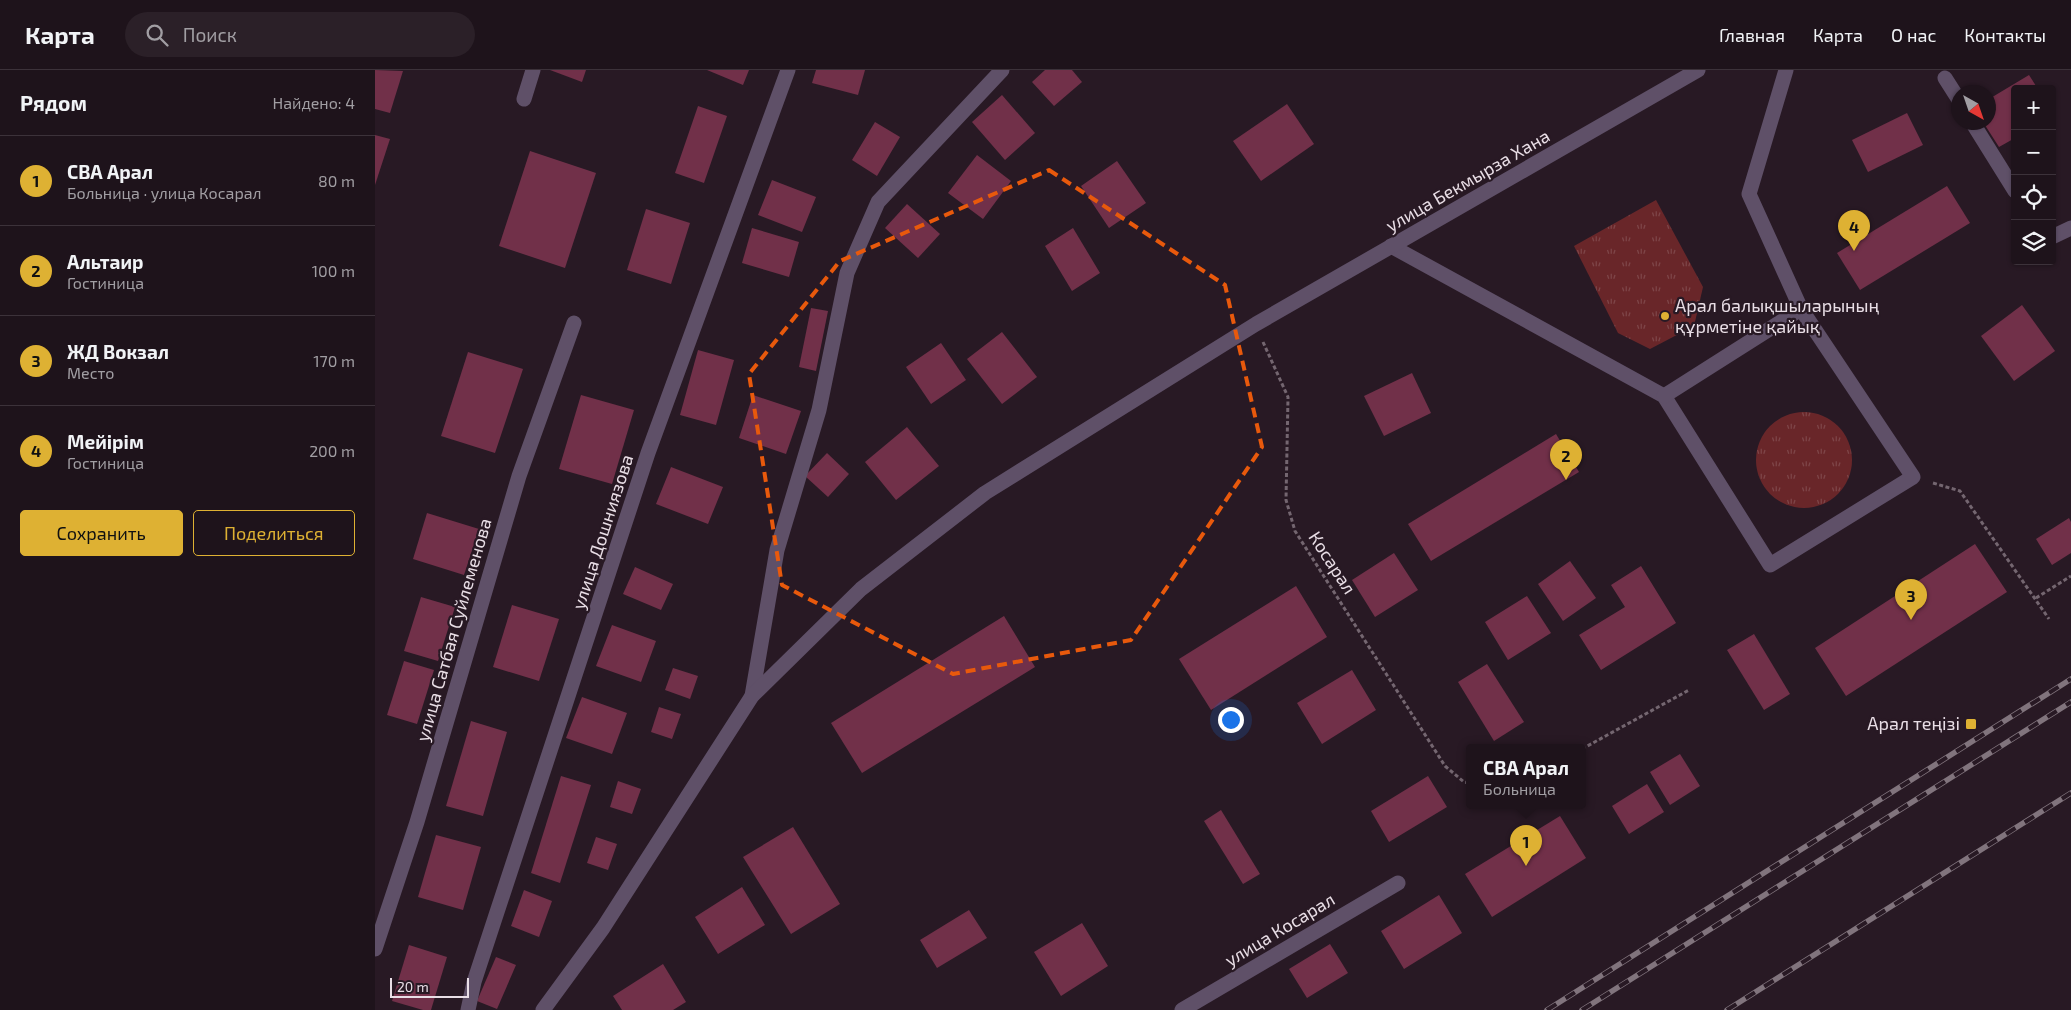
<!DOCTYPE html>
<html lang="ru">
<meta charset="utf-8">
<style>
:root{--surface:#1e131b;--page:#2b2028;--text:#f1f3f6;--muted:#a19ea3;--line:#3c323a;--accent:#deb133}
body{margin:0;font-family:"Exo 2",sans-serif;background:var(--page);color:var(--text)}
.controls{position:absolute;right:15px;top:15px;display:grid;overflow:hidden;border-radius:5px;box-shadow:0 1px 4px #0004}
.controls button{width:45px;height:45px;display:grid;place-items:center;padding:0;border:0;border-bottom:1px solid var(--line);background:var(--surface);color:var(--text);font:25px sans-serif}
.compass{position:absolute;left:1576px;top:15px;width:45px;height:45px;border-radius:50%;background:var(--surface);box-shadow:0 1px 4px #0004;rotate:140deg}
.scale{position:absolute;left:15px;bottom:12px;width:79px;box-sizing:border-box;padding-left:5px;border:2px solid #e9dee6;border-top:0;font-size:14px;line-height:18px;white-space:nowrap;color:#e9dee6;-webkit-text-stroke:4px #281924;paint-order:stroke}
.you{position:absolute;left:855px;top:649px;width:18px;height:18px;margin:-12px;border:4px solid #fff;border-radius:50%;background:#1a73e8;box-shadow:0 0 0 8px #1a73e833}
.badge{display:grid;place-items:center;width:32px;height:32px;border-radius:50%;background:var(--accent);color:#111;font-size:16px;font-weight:700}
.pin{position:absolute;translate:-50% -41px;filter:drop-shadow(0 1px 2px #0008)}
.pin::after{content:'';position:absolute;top:26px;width:18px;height:15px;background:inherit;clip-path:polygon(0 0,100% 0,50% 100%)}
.popup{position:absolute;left:1091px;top:674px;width:120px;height:65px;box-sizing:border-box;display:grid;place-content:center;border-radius:5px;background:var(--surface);filter:drop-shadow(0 1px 4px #0005);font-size:16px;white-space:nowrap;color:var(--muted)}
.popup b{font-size:19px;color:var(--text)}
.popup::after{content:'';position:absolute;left:50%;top:100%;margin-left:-10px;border:10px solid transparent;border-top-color:var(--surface)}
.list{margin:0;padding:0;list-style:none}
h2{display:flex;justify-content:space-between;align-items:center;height:65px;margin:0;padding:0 20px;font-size:21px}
h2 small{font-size:16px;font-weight:400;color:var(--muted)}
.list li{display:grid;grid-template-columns:32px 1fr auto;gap:15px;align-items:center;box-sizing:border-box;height:90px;padding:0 20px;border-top:1px solid var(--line)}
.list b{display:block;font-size:19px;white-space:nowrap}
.list p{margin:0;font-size:16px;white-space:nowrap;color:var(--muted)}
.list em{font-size:16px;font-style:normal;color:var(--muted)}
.actions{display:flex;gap:10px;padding:15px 20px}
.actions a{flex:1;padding:11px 0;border:1px solid var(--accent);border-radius:5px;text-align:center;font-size:18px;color:var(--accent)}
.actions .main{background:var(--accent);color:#111}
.icon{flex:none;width:28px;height:28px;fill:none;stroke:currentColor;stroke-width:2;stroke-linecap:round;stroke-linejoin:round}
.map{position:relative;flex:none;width:1696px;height:940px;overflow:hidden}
header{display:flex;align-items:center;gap:30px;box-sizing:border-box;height:70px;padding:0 25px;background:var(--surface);border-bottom:1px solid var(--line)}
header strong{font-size:24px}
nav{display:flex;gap:28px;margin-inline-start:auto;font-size:18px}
.search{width:350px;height:45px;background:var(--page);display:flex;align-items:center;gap:12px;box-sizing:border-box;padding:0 18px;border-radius:28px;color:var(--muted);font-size:19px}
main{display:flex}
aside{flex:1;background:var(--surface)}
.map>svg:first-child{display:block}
</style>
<header>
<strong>Карта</strong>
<div class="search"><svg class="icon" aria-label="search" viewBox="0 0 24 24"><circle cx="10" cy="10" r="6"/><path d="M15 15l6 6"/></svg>Поиск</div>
<nav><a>Главная</a><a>Карта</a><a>О нас</a><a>Контакты</a></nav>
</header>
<main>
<aside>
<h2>Рядом<small>Найдено: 4</small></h2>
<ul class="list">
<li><span class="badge">1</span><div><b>СВА Арал</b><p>Больница · улица Косарал</p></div><em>80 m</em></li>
<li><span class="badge">2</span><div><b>Альтаир</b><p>Гостиница</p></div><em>100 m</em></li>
<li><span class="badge">3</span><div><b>ЖД Вокзал</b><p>Место</p></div><em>170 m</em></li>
<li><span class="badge">4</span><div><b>Мейірім</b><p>Гостиница</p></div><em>200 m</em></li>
</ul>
<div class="actions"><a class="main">Сохранить</a><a>Поделиться</a></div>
</aside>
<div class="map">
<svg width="1696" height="940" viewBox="0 0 1696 940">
<defs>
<pattern id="grass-tufts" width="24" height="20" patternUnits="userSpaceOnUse" patternTransform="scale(1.25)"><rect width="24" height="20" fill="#692629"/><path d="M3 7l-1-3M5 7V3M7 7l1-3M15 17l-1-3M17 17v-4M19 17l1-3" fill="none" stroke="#7e4548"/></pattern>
</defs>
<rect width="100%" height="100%" fill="#281924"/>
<!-- grass -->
<g fill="url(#grass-tufts)">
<path d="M 1281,130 L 1328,217 L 1319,256 L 1275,279 L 1243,263 L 1199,176 Z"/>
<circle cx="1429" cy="390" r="48"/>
</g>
<!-- building -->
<g fill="#713049">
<path d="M 0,0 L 28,1 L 15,43 L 0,39 Z"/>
<path d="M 175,0 L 211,0 L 207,12 Z"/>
<path d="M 332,0 L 374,0 L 368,15 Z"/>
<path d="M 441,0 L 490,0 L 483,25 L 437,13 Z"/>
<path d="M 670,0 L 697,0 L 707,12 L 679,36 L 657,12 Z"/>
<path d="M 1654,5 L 1663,19 L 1640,19 L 1640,68 L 1624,77 L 1608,52 L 1614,52 L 1614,29 Z"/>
<path d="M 627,25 L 660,63 L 630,90 L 597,52 Z"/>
<path d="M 912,34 L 939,74 L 886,111 L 858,71 Z"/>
<path d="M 323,36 L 352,46 L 329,113 L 300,103 Z"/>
<path d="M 1532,43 L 1548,75 L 1493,102 L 1477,70 Z"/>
<path d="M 500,52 L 525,67 L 502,106 L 477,90 Z"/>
<path d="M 0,65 L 15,69 L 0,115 Z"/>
<path d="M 155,81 L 221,103 L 190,198 L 124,176 Z"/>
<path d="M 602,85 L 636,111 L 608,149 L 573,123 Z"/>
<path d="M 742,91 L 771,133 L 734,158 L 706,116 Z"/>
<path d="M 397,110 L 441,127 L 427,162 L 383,145 Z"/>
<path d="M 1572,116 L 1595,153 L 1485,220 L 1462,183 Z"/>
<path d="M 532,134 L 565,164 L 543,188 L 510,158 Z"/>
<path d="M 271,139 L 315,153 L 296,214 L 252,200 Z"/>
<path d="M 377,158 L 424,172 L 414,207 L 367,193 Z"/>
<path d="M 698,158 L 725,203 L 697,221 L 670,176 Z"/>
<path d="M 1647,235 L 1680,281 L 1639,311 L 1606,266 Z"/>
<path d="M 436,238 L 453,241 L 441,301 L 424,297 Z"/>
<path d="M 627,262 L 662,307 L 627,334 L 592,289 Z"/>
<path d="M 566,273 L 591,310 L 556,334 L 531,297 Z"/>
<path d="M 323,280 L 359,290 L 341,355 L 305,345 Z"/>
<path d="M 93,282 L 148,299 L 120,383 L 66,366 Z"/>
<path d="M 1037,303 L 1056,343 L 1009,366 L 989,326 Z"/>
<path d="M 206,325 L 259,340 L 237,414 L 184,399 Z"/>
<path d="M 378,325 L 426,341 L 411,384 L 364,368 Z"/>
<path d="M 532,357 L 564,396 L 521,430 L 490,392 Z"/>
<path d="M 1181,364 L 1204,402 L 1056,491 L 1033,454 Z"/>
<path d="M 452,383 L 474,404 L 453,427 L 430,406 Z"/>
<path d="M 296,397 L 348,417 L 333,454 L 281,434 Z"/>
<path d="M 52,443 L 104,459 L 89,505 L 38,489 Z"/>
<path d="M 1694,448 L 1696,452 L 1696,483 L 1677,495 L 1661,469 Z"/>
<path d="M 1600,474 L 1632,522 L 1471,626 L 1440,578 Z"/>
<path d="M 1019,483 L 1043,520 L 1000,547 L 977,510 Z"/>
<path d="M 1195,491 L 1221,528 L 1188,551 L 1163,514 Z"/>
<path d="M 1266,496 L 1301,553 L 1226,600 L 1204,565 L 1250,537 L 1236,515 Z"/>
<path d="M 260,497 L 298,514 L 286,540 L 248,524 Z"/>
<path d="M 921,516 L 952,567 L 836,640 L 804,589 Z"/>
<path d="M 1152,526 L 1176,563 L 1133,590 L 1110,552 Z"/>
<path d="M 46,527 L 80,537 L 63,591 L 29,581 Z"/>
<path d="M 137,535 L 184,549 L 164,611 L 118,597 Z"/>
<path d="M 629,546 L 660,597 L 487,703 L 456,653 Z"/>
<path d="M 237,555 L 281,571 L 266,612 L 221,596 Z"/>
<path d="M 1379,564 L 1415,624 L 1389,640 L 1352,580 Z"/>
<path d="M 29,591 L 59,600 L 42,654 L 12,645 Z"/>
<path d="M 1112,594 L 1149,652 L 1119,671 L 1083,612 Z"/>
<path d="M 298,598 L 323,606 L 315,629 L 290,620 Z"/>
<path d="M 977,600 L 1001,640 L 947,674 L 922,633 Z"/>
<path d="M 207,627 L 252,643 L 237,684 L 191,668 Z"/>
<path d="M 284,637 L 306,644 L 297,669 L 276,662 Z"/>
<path d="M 96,651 L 132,662 L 108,746 L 71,736 Z"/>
<path d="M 1305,684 L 1325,716 L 1295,735 L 1275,702 Z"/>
<path d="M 186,706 L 216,715 L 185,813 L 156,803 Z"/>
<path d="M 1053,706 L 1072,737 L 1014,772 L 996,741 Z"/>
<path d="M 243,711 L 266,719 L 257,744 L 235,737 Z"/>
<path d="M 1272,714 L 1289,742 L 1254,764 L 1237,736 Z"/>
<path d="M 846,740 L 885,804 L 868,814 L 829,751 Z"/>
<path d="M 1185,746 L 1211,788 L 1117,847 L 1090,804 Z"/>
<path d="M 418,757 L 465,834 L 416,864 L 368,787 Z"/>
<path d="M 61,765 L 106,777 L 88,840 L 43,827 Z"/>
<path d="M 221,767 L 242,774 L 233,800 L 212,793 Z"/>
<path d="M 367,817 L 390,855 L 343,884 L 320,847 Z"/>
<path d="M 149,820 L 177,831 L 164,867 L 136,856 Z"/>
<path d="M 1064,825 L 1087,863 L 1029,899 L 1006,861 Z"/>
<path d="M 594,840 L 612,868 L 562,898 L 545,870 Z"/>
<path d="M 707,853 L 733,896 L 686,926 L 659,882 Z"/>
<path d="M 955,874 L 973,903 L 932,928 L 914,899 Z"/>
<path d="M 34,875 L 72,887 L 56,940 L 48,940 L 17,931 Z"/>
<path d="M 121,887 L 141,895 L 122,939 L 102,931 Z"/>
<path d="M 288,894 L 311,932 L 298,940 L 247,940 L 238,926 Z"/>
</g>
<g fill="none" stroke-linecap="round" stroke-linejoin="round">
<!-- path -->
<g stroke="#746670" stroke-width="3" stroke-dasharray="4 2.5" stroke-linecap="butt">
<path d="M 888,272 L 913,327 L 911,430 L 920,461 L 1070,696 L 1089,712 L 1095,713"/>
<path d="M 1558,413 L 1585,421 L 1674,549"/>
<path d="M 1661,528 L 1696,506"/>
<path d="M 1207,679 L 1314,620"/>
</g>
<!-- lane -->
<g stroke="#5f5068" stroke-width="15">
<path d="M 1016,176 L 1289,326 L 1395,495 L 1538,407 L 1426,239 L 1374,124 L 1411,0"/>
<path d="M 1289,326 L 1426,239"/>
</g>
<!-- street -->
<g stroke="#5f5068" stroke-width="15">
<path d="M 1570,8 L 1584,30"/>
<path d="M 149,29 L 158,0"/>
<path d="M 1597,52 L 1640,121"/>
<path d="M 1677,167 L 1696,158"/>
<path d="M 377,626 L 402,480 L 444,340 L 472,203 L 503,132 L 627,0"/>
<path d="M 0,879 L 42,752 L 144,406 L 199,253"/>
<path d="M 93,940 L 99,912 L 273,383 L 413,0"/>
<path d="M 168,940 L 228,858 L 377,626 L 486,519 L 610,423 L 881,254 L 1323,0"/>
<path d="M 807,940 L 1023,813"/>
</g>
<!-- rail casing -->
<g stroke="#81747d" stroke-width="5.5">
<g id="rail">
<path d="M 1172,940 L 1696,609"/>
<path d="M 1207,940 L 1696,632"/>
<path d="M 1352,940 L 1696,723"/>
</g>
</g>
<!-- rail -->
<use href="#rail" stroke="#281924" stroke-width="4" stroke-dasharray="11" stroke-linecap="butt"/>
</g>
<!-- marked area -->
<path fill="none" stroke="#e8590c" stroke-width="4" stroke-dasharray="10 6" stroke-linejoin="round" d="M 674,100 L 850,215 L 887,377 L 756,570 L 578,604 L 407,515 L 374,304 L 465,191 Z"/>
<!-- markers -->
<g fill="#deb133" stroke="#281924" stroke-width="2">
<circle cx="1290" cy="246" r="5"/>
<rect x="1590" y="648" width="12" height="12" rx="2.5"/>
</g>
<g text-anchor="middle" stroke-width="4.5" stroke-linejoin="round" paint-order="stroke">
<!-- street labels -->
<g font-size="18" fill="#e9dee6" stroke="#281924">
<text transform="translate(1093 111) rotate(-30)" y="6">улица Бекмырза Хана</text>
<text transform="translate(228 462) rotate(-72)" y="6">улица Дошниязова</text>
<text transform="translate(957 493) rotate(57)" y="6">Косарал</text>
<text transform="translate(79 560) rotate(-74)" y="6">улица Сатбая Суйлеменова</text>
<text transform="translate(905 860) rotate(-31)" y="6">улица Косарал</text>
</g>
<!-- poi labels -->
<g font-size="18" fill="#e9dee6" stroke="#281924" text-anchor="start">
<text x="1300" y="242">Арал балықшыларының<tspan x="1300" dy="21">құрметіне қайық</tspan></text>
<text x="1585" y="660" text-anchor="end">Арал теңізі</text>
</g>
</g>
</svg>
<div class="controls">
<button>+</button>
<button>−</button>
<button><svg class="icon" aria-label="locate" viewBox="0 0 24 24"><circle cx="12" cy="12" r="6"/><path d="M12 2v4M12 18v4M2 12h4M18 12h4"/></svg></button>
<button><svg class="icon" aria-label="layers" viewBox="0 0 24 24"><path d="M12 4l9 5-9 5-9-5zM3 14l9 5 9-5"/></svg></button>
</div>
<svg class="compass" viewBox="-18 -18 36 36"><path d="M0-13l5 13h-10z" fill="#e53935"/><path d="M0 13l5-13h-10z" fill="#a19ea3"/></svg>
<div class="scale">20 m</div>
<div class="you"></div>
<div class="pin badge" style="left:1151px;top:796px">1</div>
<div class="popup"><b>СВА Арал</b>Больница</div>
<div class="pin badge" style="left:1191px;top:410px">2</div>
<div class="pin badge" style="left:1536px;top:550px">3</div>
<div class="pin badge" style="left:1479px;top:181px">4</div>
</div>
</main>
